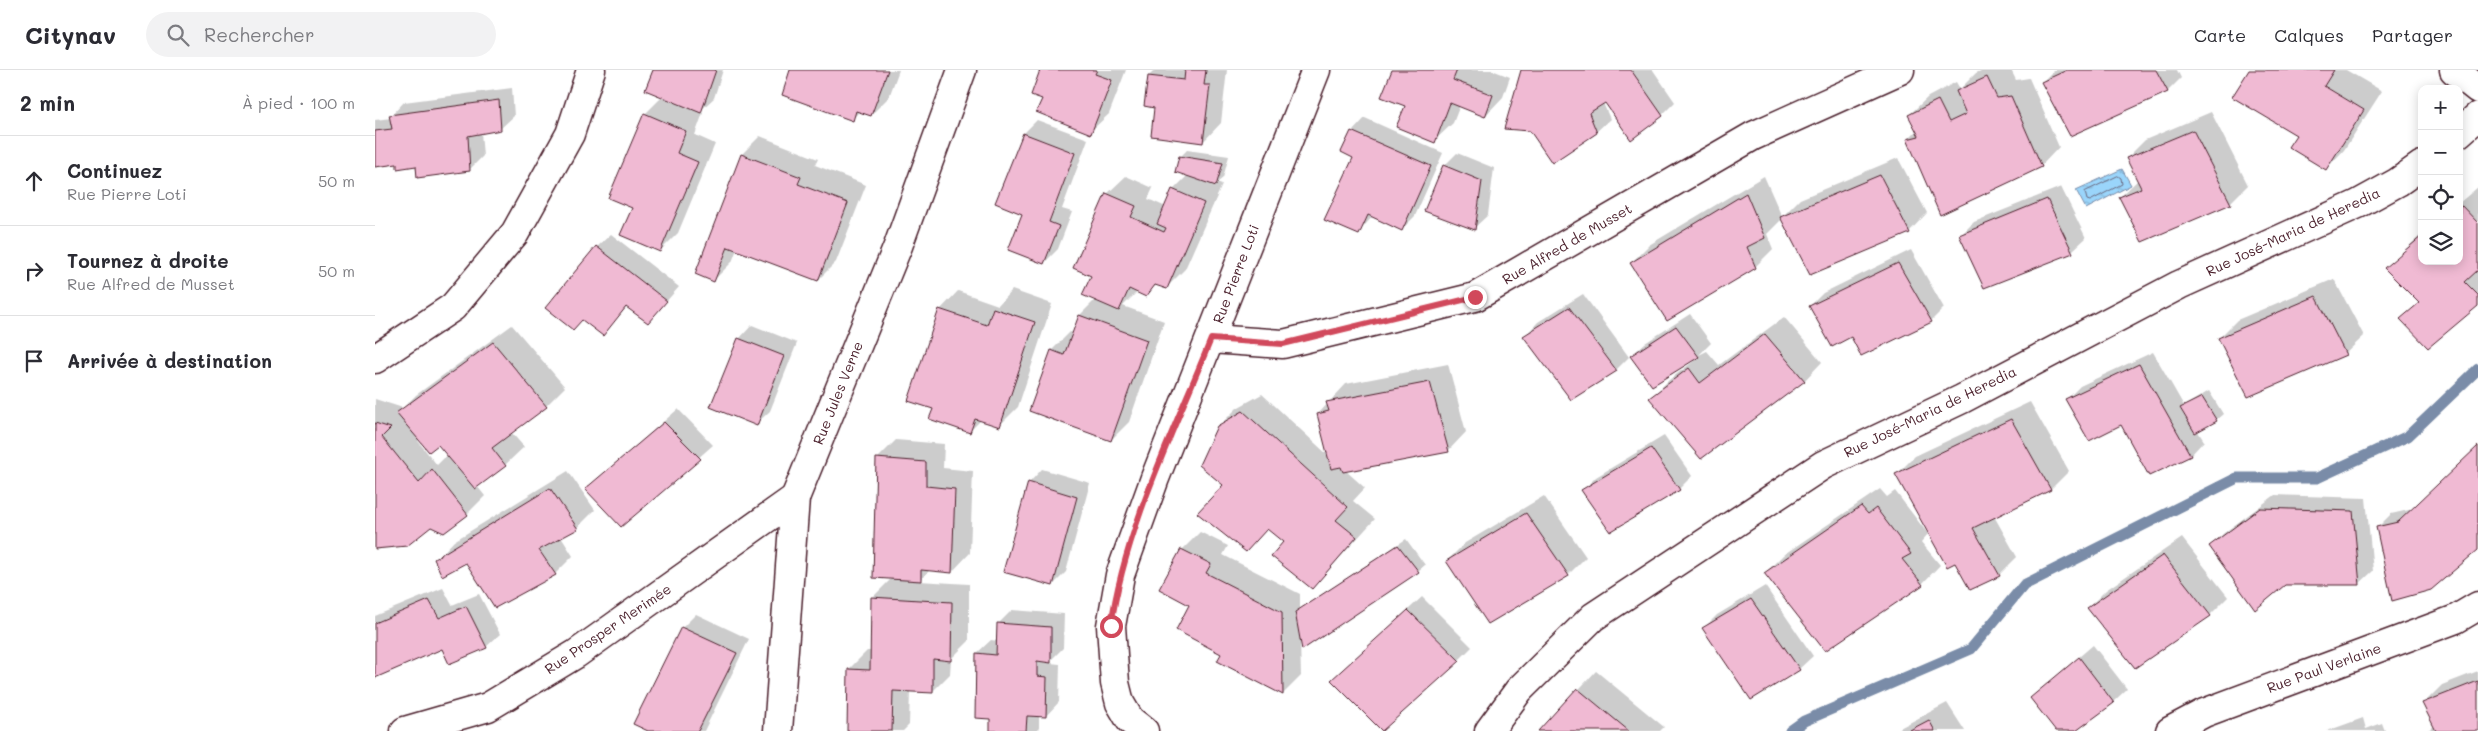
<!DOCTYPE html>
<html lang="fr">
<meta charset="utf-8">
<style>
:root{--surface:#fff;--page:#f2f2f3;--text:#2b2b33;--muted:#7c7c81;--line:#e1e1e2}
body{margin:0;font-family:Mali,sans-serif;background:var(--page);color:var(--text)}
.controls{position:absolute;right:15px;top:15px;display:grid;overflow:hidden;border-radius:10px;box-shadow:0 2px 12px #0003}
.controls button{width:45px;height:45px;display:grid;place-items:center;padding:0;border:0;border-bottom:1px solid var(--line);background:var(--surface);color:var(--text);font:25px sans-serif}
.stop{position:absolute;width:15px;height:15px;margin:-11px;border:4px solid #d1495b;border-radius:50%;background:#fff}
.stop.end{background:#d1495b;border-color:#fff;box-shadow:0 1px 5px #0008}
.list{margin:0;padding:0;list-style:none}
h2{display:flex;justify-content:space-between;align-items:center;height:65px;margin:0;padding:0 20px;font-size:21px}
h2 small{font-size:16px;font-weight:400;color:var(--muted)}
.list li{display:grid;grid-template-columns:32px 1fr auto;gap:15px;align-items:center;box-sizing:border-box;height:90px;padding:0 20px;border-top:1px solid var(--line)}
.list b{display:block;font-size:19px;white-space:nowrap}
.list p{margin:0;font-size:16px;white-space:nowrap;color:var(--muted)}
.list em{font-size:16px;font-style:normal;color:var(--muted)}
.icon{flex:none;width:28px;height:28px;fill:none;stroke:currentColor;stroke-width:2;stroke-linecap:round;stroke-linejoin:round}
.map{position:relative;flex:none;width:2103px;height:661px;overflow:hidden}
header{display:flex;align-items:center;gap:30px;box-sizing:border-box;height:70px;padding:0 25px;background:var(--surface);border-bottom:1px solid var(--line)}
header strong{font-size:24px}
nav{display:flex;gap:28px;margin-inline-start:auto;font-size:18px}
.search{width:350px;height:45px;background:var(--page);display:flex;align-items:center;gap:12px;box-sizing:border-box;padding:0 18px;border-radius:28px;color:var(--muted);font-size:19px}
main{display:flex}
aside{flex:1;background:var(--surface)}
.map>svg:first-child{display:block}
</style>
<header>
<strong>Citynav</strong>
<div class="search"><svg class="icon" aria-label="search" viewBox="0 0 24 24"><circle cx="10" cy="10" r="6"/><path d="M15 15l6 6"/></svg>Rechercher</div>
<nav><a>Carte</a><a>Calques</a><a>Partager</a></nav>
</header>
<main>
<aside>
<h2>2 min<small>À pied · 100 m</small></h2>
<ul class="list">
<li><svg class="icon" aria-label="ahead" viewBox="0 0 24 24"><path d="M12 20V5M6 11l6-6 6 6"/></svg><div><b>Continuez</b><p>Rue Pierre Loti</p></div><em>50 m</em></li>
<li><svg class="icon" aria-label="right" viewBox="0 0 24 24"><path d="M7 20v-9h11M14 6l5 5-5 5"/></svg><div><b>Tournez à droite</b><p>Rue Alfred de Musset</p></div><em>50 m</em></li>
<li><svg class="icon" aria-label="arrive" viewBox="0 0 24 24"><path d="M6 21V4h12l-3 4 3 4H6"/></svg><div><b>Arrivée à destination</b></div></li>
</ul>
</aside>
<div class="map">
<svg width="2103" height="661" viewBox="0 0 2103 661">
<defs>
<pattern id="water-ripples" width="26" height="14" patternUnits="userSpaceOnUse" patternTransform="scale(1.25)"><rect width="26" height="14" fill="#9ad5fb"/><path d="M2 4q2-2 4 0t4 0M15 11q2-2 4 0t4 0" fill="none" stroke="#86b6d7"/></pattern>
</defs>
<rect width="100%" height="100%" fill="#fff"/>
<filter id="ink" filterUnits="userSpaceOnUse"><feTurbulence type="fractalNoise" baseFrequency=".02" numOctaves="2"/><feDisplacementMap in="SourceGraphic" scale="10" xChannelSelector="R" yChannelSelector="G"/><feConvolveMatrix kernelMatrix="1 2 1 2 8 2 1 2 1" color-interpolation-filters="sRGB"/></filter>
<g filter="url(#ink)">
<!-- water -->
<path fill="url(#water-ripples)" stroke="#7a8ca8" d="M 1747,99 L 1756,115 L 1711,139 L 1701,120 Z"/>
<!-- shadow -->
<g fill="#0003" fill-rule="evenodd">
<path d="M 279,0 L 348,0 L 339,28 L 325,41 L 328,43 L 320,65 L 340,74 L 303,163 L 285,181 L 258,137 L 270,44 L 288,26 Z"/>
<path d="M 417,0 L 524,0 L 514,27 L 496,45 L 485,41 L 477,49 Z"/>
<path d="M 667,0 L 751,0 L 734,44 L 715,62 L 668,28 Z"/>
<path d="M 780,0 L 852,0 L 846,53 L 828,72 L 781,37 L 774,6 Z"/>
<path d="M 1018,0 L 1117,0 L 1135,7 L 1128,27 L 1110,46 L 1085,35 L 1078,53 L 1059,71 L 1031,36 Z"/>
<path d="M 1148,0 L 1278,0 L 1300,32 L 1287,45 L 1231,31 L 1228,33 L 1235,49 L 1221,62 Z"/>
<path d="M 1608,0 L 1636,0 L 1641,10 L 1654,8 L 1684,77 L 1666,96 L 1533,69 L 1542,60 L 1534,45 L 1553,27 L 1581,12 L 1585,19 L 1601,3 Z"/>
<path d="M 1679,0 L 1802,0 L 1806,8 L 1793,21 L 1695,64 L 1667,12 Z"/>
<path d="M 1875,0 L 1971,0 L 2007,21 L 1969,80 L 1951,99 L 1922,64 Z"/>
<path d="M 137,18 L 139,46 L 125,59 L 106,62 L 108,86 L 95,99 L 23,93 L 0,96 L 0,50 L 16,48 L 16,46 L 29,32 Z"/>
<path d="M 1836,42 L 1873,115 L 1855,133 L 1745,127 L 1763,110 L 1752,88 L 1770,70 Z"/>
<path d="M 990,48 L 1068,83 L 1040,146 L 1027,159 L 998,146 L 983,163 L 977,62 Z"/>
<path d="M 662,50 L 713,69 L 687,139 L 697,142 L 683,179 L 669,193 L 648,143 L 649,63 Z"/>
<path d="M 385,66 L 443,89 L 440,95 L 491,115 L 461,192 L 443,210 L 362,179 L 357,192 L 339,210 L 367,84 Z"/>
<path d="M 812,80 L 854,86 L 848,108 L 842,113 L 847,115 L 810,199 L 791,218 L 782,214 L 771,225 L 763,221 L 748,236 L 789,251 L 754,352 L 736,370 L 655,341 L 677,280 L 695,262 L 698,263 L 705,245 L 721,229 L 717,205 L 732,124 L 751,106 L 778,118 L 773,129 L 791,137 L 798,120 L 813,105 L 805,87 Z"/>
<path d="M 1082,83 L 1119,98 L 1113,145 L 1099,158 L 1069,96 Z"/>
<path d="M 1523,88 L 1552,143 L 1534,162 L 1407,149 L 1392,164 L 1398,179 L 1380,197 L 1256,193 L 1274,175 L 1389,106 L 1407,147 L 1425,129 Z"/>
<path d="M 1686,117 L 1711,168 L 1697,181 L 1610,216 L 1586,165 L 1599,152 Z"/>
<path d="M 2103,117 L 2103,234 L 2027,249 L 2044,232 L 2011,198 L 2047,164 L 2047,191 L 2084,191 L 2084,133 Z"/>
<path d="M 236,164 L 304,217 L 273,252 L 253,236 L 228,264 L 222,177 Z"/>
<path d="M 1536,180 L 1569,238 L 1556,251 L 1477,266 L 1435,236 L 1448,223 Z"/>
<path d="M 1959,209 L 1989,266 L 1970,284 L 1844,268 L 1862,250 Z"/>
<path d="M 637,220 L 677,234 L 643,337 L 625,355 L 607,349 L 595,361 L 560,338 L 565,240 L 583,221 L 623,235 Z"/>
<path d="M 1208,224 L 1254,287 L 1241,300 L 1150,266 L 1163,252 Z"/>
<path d="M 1315,244 L 1336,273 L 1324,285 L 1332,281 L 1344,295 L 1409,247 L 1447,292 L 1429,311 L 1276,328 L 1294,310 L 1319,291 L 1256,286 L 1270,273 Z"/>
<path d="M 137,255 L 190,317 L 171,336 L 136,362 L 149,377 L 130,395 L 102,416 L 110,426 L 92,444 L 68,462 L 55,455 L 0,478 L 0,329 L 28,338 L 41,325 ZM 44,369 L 63,374 L 72,385 L 62,395 L 43,371 Z"/>
<path d="M 377,255 L 422,273 L 395,341 L 381,354 L 364,269 Z"/>
<path d="M 1778,282 L 1809,336 L 1834,321 L 1848,344 L 1841,350 L 1822,360 L 1829,371 L 1816,385 L 1775,404 L 1746,354 L 1691,330 L 1705,316 Z"/>
<path d="M 1073,294 L 1091,362 L 1073,381 L 970,400 L 990,418 L 978,431 L 1000,449 L 937,518 L 910,472 L 893,458 L 871,481 L 850,415 L 843,357 L 862,338 L 887,324 L 954,386 L 943,344 L 971,314 Z"/>
<path d="M 1655,332 L 1694,401 L 1676,419 L 1619,446 L 1642,487 L 1624,505 L 1580,492 L 1522,404 L 1540,386 Z"/>
<path d="M 303,339 L 338,375 L 246,456 L 211,419 Z"/>
<path d="M 1289,366 L 1317,406 L 1304,419 L 1208,420 L 1221,407 Z"/>
<path d="M 521,370 L 569,374 L 568,398 L 598,401 L 595,483 L 577,502 L 555,500 L 544,511 L 594,514 L 594,571 L 576,589 L 575,604 L 557,622 L 535,621 L 534,655 L 528,661 L 473,661 L 474,599 L 492,581 L 497,581 L 497,528 L 517,508 L 503,388 Z"/>
<path d="M 2103,377 L 2103,478 L 2003,457 L 2016,444 L 2038,439 Z"/>
<path d="M 667,399 L 715,413 L 691,502 L 678,515 L 654,413 Z"/>
<path d="M 193,401 L 220,440 L 202,458 L 186,467 L 198,486 L 180,504 L 91,491 L 61,490 L 79,471 Z"/>
<path d="M 1505,419 L 1512,427 L 1520,421 L 1553,464 L 1546,472 L 1565,495 L 1547,514 L 1390,503 L 1408,485 Z"/>
<path d="M 1900,425 L 1991,428 L 1998,501 L 1984,514 L 1836,476 L 1849,463 Z"/>
<path d="M 1169,426 L 1211,487 L 1193,505 L 1072,491 L 1090,473 Z"/>
<path d="M 825,462 L 853,476 L 848,485 L 925,524 L 925,539 L 1031,469 L 1050,495 L 1043,501 L 925,570 L 926,606 L 908,624 L 847,583 L 816,534 L 807,480 Z"/>
<path d="M 1807,468 L 1853,527 L 1835,545 L 1713,538 L 1731,520 Z"/>
<path d="M 1390,516 L 1438,586 L 1424,599 L 1328,559 L 1342,545 Z"/>
<path d="M 68,518 L 77,535 L 104,524 L 125,564 L 111,577 L 68,578 L 0,607 L 0,546 Z"/>
<path d="M 1047,527 L 1097,577 L 1084,590 L 971,597 Z"/>
<path d="M 637,540 L 689,544 L 688,578 L 675,591 L 675,593 L 685,594 L 684,632 L 671,646 L 664,645 L 664,658 L 661,661 L 616,661 L 617,648 L 602,583 L 616,570 L 623,571 L 623,554 Z"/>
<path d="M 321,544 L 374,569 L 329,661 L 275,661 L 260,654 L 307,558 Z"/>
<path d="M 1718,575 L 1752,619 L 1738,632 L 1699,661 L 1683,661 L 1656,628 Z"/>
<path d="M 1221,601 L 1289,657 L 1285,661 L 1165,661 Z"/>
<path d="M 2103,601 L 2103,661 L 2051,661 L 2060,656 L 2049,633 L 2067,615 Z"/>
<path d="M 1572,633 L 1590,661 L 1519,661 Z"/>
<path d="M 1988,648 L 1991,659 L 2007,653 L 2010,661 L 1952,661 Z"/>
</g>
<g fill="none" stroke-linecap="round" stroke-linejoin="round">
<!-- shore -->
<path stroke="#6a687e" stroke-width="1" d="M 1743,106 L 1746,108 L 1747,114 L 1715,131 L 1712,130 L 1710,122 Z"/>
<!-- stream -->
<path stroke="#7a8ca8" stroke-width="11" d="M 1415,661 L 1429,651 L 1596,579 L 1649,515 L 1862,408 L 1942,408 L 2033,366 L 2103,299"/>
</g>
<!-- building -->
<g fill="#f0bad3" stroke="#4a1f2b">
<path d="M 278,0 L 341,0 L 326,43 L 270,20 Z"/>
<path d="M 415,0 L 513,0 L 496,46 L 481,41 L 478,51 L 407,25 Z"/>
<path d="M 665,0 L 722,0 L 720,4 L 737,10 L 716,64 L 661,42 L 667,29 L 656,25 Z"/>
<path d="M 810,0 L 831,0 L 829,15 L 835,15 L 828,73 L 776,66 L 779,38 L 769,36 L 773,6 L 809,10 Z"/>
<path d="M 1017,0 L 1082,0 L 1078,10 L 1118,25 L 1110,47 L 1075,33 L 1060,73 L 1021,57 L 1030,36 L 1006,27 Z"/>
<path d="M 1146,0 L 1256,0 L 1288,46 L 1256,70 L 1230,33 L 1214,43 L 1222,63 L 1177,93 L 1155,61 L 1129,59 Z"/>
<path d="M 1692,0 L 1781,0 L 1793,22 L 1695,66 L 1666,12 Z"/>
<path d="M 1874,0 L 1959,0 L 1949,16 L 1989,40 L 1951,100 L 1913,77 L 1921,65 L 1857,27 Z"/>
<path d="M 1612,7 L 1622,28 L 1636,26 L 1667,97 L 1565,145 L 1532,69 L 1544,66 L 1533,45 L 1563,30 L 1574,52 L 1591,44 L 1581,21 Z"/>
<path d="M 124,30 L 126,60 L 93,66 L 95,101 L 42,108 L 41,96 L 22,99 L 22,94 L 0,97 L 0,61 L 17,59 L 14,45 Z"/>
<path d="M 269,43 L 311,61 L 302,83 L 323,92 L 285,182 L 245,165 L 257,138 L 233,128 Z"/>
<path d="M 1818,60 L 1856,134 L 1767,172 L 1744,127 L 1766,118 L 1751,88 Z"/>
<path d="M 976,61 L 1056,96 L 1027,161 L 993,145 L 984,165 L 949,150 L 978,88 L 966,82 Z"/>
<path d="M 648,63 L 700,83 L 674,152 L 684,156 L 669,194 L 633,180 L 647,144 L 620,133 Z"/>
<path d="M 366,84 L 426,107 L 423,114 L 473,133 L 443,211 L 353,177 L 339,212 L 320,204 Z"/>
<path d="M 804,86 L 848,93 L 841,116 L 800,102 Z"/>
<path d="M 1068,95 L 1107,111 L 1100,160 L 1049,141 Z"/>
<path d="M 1505,105 L 1535,163 L 1435,205 L 1405,147 Z"/>
<path d="M 797,119 L 829,133 L 792,219 L 780,215 L 771,227 L 754,219 L 744,241 L 707,225 L 716,206 L 698,198 L 731,123 L 761,136 L 756,147 L 789,162 L 791,158 L 782,154 Z"/>
<path d="M 1371,123 L 1390,168 L 1372,177 L 1381,198 L 1292,251 L 1255,193 Z"/>
<path d="M 1672,129 L 1698,183 L 1609,218 L 1584,165 Z"/>
<path d="M 2085,134 L 2103,153 L 2103,200 L 2090,212 L 2103,225 L 2103,236 L 2053,278 L 2025,249 L 2044,233 L 2009,198 L 2047,166 L 2047,191 L 2084,191 Z"/>
<path d="M 221,176 L 292,231 L 273,253 L 251,237 L 228,266 L 207,250 L 198,260 L 170,238 Z"/>
<path d="M 1523,193 L 1557,252 L 1486,286 L 1476,267 L 1457,277 L 1434,236 Z"/>
<path d="M 1941,226 L 1971,285 L 1873,327 L 1843,268 Z"/>
<path d="M 1194,237 L 1242,301 L 1196,330 L 1148,266 Z"/>
<path d="M 618,238 L 660,252 L 625,357 L 600,349 L 595,363 L 554,349 L 558,339 L 533,331 L 564,239 L 612,255 Z"/>
<path d="M 704,245 L 772,270 L 736,371 L 654,341 L 676,280 L 689,285 Z"/>
<path d="M 1301,256 L 1324,287 L 1277,316 L 1255,286 Z"/>
<path d="M 1390,264 L 1430,311 L 1326,389 L 1274,328 L 1314,298 L 1325,313 Z"/>
<path d="M 363,268 L 409,286 L 382,356 L 335,337 Z"/>
<path d="M 118,272 L 172,337 L 117,378 L 131,396 L 100,419 L 63,375 L 54,382 L 21,343 Z"/>
<path d="M 1764,294 L 1816,386 L 1774,406 L 1746,355 L 1714,371 L 1690,329 Z"/>
<path d="M 1055,312 L 1074,382 L 968,402 L 966,397 L 956,399 L 942,344 L 954,341 L 951,332 Z"/>
<path d="M 1827,327 L 1842,351 L 1820,363 L 1805,338 Z"/>
<path d="M 868,341 L 973,437 L 961,450 L 982,467 L 937,519 L 896,486 L 908,472 L 892,459 L 871,482 L 822,443 L 848,415 L 824,395 L 842,356 Z"/>
<path d="M 1636,349 L 1676,420 L 1598,458 L 1625,506 L 1595,520 L 1580,493 L 1572,497 L 1520,404 Z"/>
<path d="M 289,352 L 326,389 L 246,457 L 210,419 Z"/>
<path d="M 0,353 L 16,358 L 7,367 L 44,413 L 57,399 L 93,445 L 69,463 L 56,457 L 32,476 L 0,479 Z"/>
<path d="M 2103,376 L 2103,480 L 2056,520 L 2017,531 L 2001,457 L 2023,452 Z"/>
<path d="M 1276,378 L 1305,420 L 1235,462 L 1206,420 Z"/>
<path d="M 501,388 L 551,392 L 551,416 L 580,419 L 577,503 L 546,500 L 546,511 L 498,508 Z"/>
<path d="M 653,412 L 702,427 L 678,516 L 628,502 Z"/>
<path d="M 175,418 L 203,459 L 164,480 L 181,505 L 120,538 L 91,493 L 67,506 L 59,489 Z"/>
<path d="M 1486,436 L 1493,444 L 1501,438 L 1536,484 L 1527,489 L 1548,515 L 1450,581 L 1389,503 Z"/>
<path d="M 1885,438 L 1978,441 L 1985,515 L 1910,515 L 1880,540 L 1834,476 Z"/>
<path d="M 1151,443 L 1194,506 L 1113,554 L 1071,491 Z"/>
<path d="M 1023,475 L 1044,502 L 927,580 L 920,542 Z"/>
<path d="M 806,479 L 836,494 L 831,503 L 907,542 L 908,625 L 842,591 L 846,584 L 801,560 L 814,535 L 784,519 Z"/>
<path d="M 1788,485 L 1836,546 L 1760,598 L 1712,538 Z"/>
<path d="M 496,527 L 577,532 L 576,591 L 558,589 L 558,623 L 518,621 L 517,661 L 472,661 L 473,599 L 495,600 Z"/>
<path d="M 1376,529 L 1425,600 L 1376,630 L 1327,558 Z"/>
<path d="M 54,530 L 64,548 L 91,536 L 112,578 L 74,594 L 67,579 L 0,608 L 0,553 Z"/>
<path d="M 1033,540 L 1085,591 L 1007,661 L 956,610 Z"/>
<path d="M 622,553 L 676,557 L 676,593 L 662,591 L 662,606 L 672,607 L 671,647 L 652,646 L 651,661 L 615,661 L 615,649 L 600,648 L 601,583 L 621,585 Z"/>
<path d="M 306,557 L 362,583 L 323,661 L 273,661 L 258,654 Z"/>
<path d="M 1704,587 L 1739,633 L 1701,661 L 1681,661 L 1655,628 Z"/>
<path d="M 2103,611 L 2103,661 L 2061,661 L 2047,633 Z"/>
<path d="M 1202,618 L 1254,661 L 1163,661 Z"/>
<path d="M 1554,650 L 1560,661 L 1533,661 Z"/>
</g>
<g fill="none" stroke-linecap="round" stroke-linejoin="round">
<!-- street casing -->
<g stroke="#4a1f2b" stroke-width="31">
<g id="street">
<path d="M 2079,0 L 2103,19"/>
<path d="M 836,269 L 908,274 L 1100,227 L 1378,66 L 1525,0"/>
<path d="M 0,289 L 78,237 L 140,163 L 195,64 L 216,0"/>
<path d="M 30,661 L 113,637 L 201,584 L 420,428"/>
<path d="M 403,661 L 420,428 L 523,176 L 587,0"/>
<path d="M 769,661 L 755,650 L 745,633 L 740,613 L 736,556 L 745,505 L 780,408 L 941,0"/>
<path d="M 1795,661 L 1829,643 L 2081,549 L 2103,536"/>
</g>
</g>
<!-- secondary casing -->
<g stroke="#4a1f2b" stroke-width="31">
<g id="secondary">
<path d="M 2084,63 L 2103,46"/>
<path d="M 1114,661 L 1144,620 L 1218,547 L 1448,395 L 1587,329 L 1804,215 L 1983,134 L 2023,112 L 2047,95"/>
</g>
</g>
<!-- street -->
<use href="#street" stroke="#fff" stroke-width="28"/>
<!-- secondary -->
<use href="#secondary" stroke="#fff" stroke-width="28"/>
</g>
</g>
<g fill="none" stroke-linecap="round" stroke-linejoin="round" filter="url(#ink)">
<!-- route -->
<path stroke="#d1495b" stroke-width="6" d="M 736,556 C 749,461 800,358 836,269 L 908,274 L 1100,227"/>
</g>
<g text-anchor="middle" stroke-width="5" stroke-linejoin="round" paint-order="stroke">
<!-- street labels -->
<g font-size="14" fill="#4a1f2b" stroke="#fff">
<text transform="translate(1918 162) rotate(-25)" y="5">Rue José-Maria de Heredia</text>
<text transform="translate(1192 174) rotate(-30)" y="5">Rue Alfred de Musset</text>
<text transform="translate(861 204) rotate(-69)" y="5">Rue Pierre Loti</text>
<text transform="translate(463 323) rotate(-68)" y="5">Rue Jules Verne</text>
<text transform="translate(1555 342) rotate(-26)" y="5">Rue José-Maria de Heredia</text>
<text transform="translate(233 559) rotate(-34)" y="5">Rue Prosper Merimée</text>
<text transform="translate(1949 598) rotate(-20)" y="5">Rue Paul Verlaine</text>
</g>
</g>
</svg>
<div class="controls">
<button>+</button>
<button>−</button>
<button><svg class="icon" aria-label="locate" viewBox="0 0 24 24"><circle cx="12" cy="12" r="6"/><path d="M12 2v4M12 18v4M2 12h4M18 12h4"/></svg></button>
<button><svg class="icon" aria-label="layers" viewBox="0 0 24 24"><path d="M12 4l9 5-9 5-9-5zM3 14l9 5 9-5"/></svg></button>
</div>
<div class="stop" style="left:736px;top:556px"></div>
<div class="stop end" style="left:1100px;top:227px"></div>
</div>
</main>
